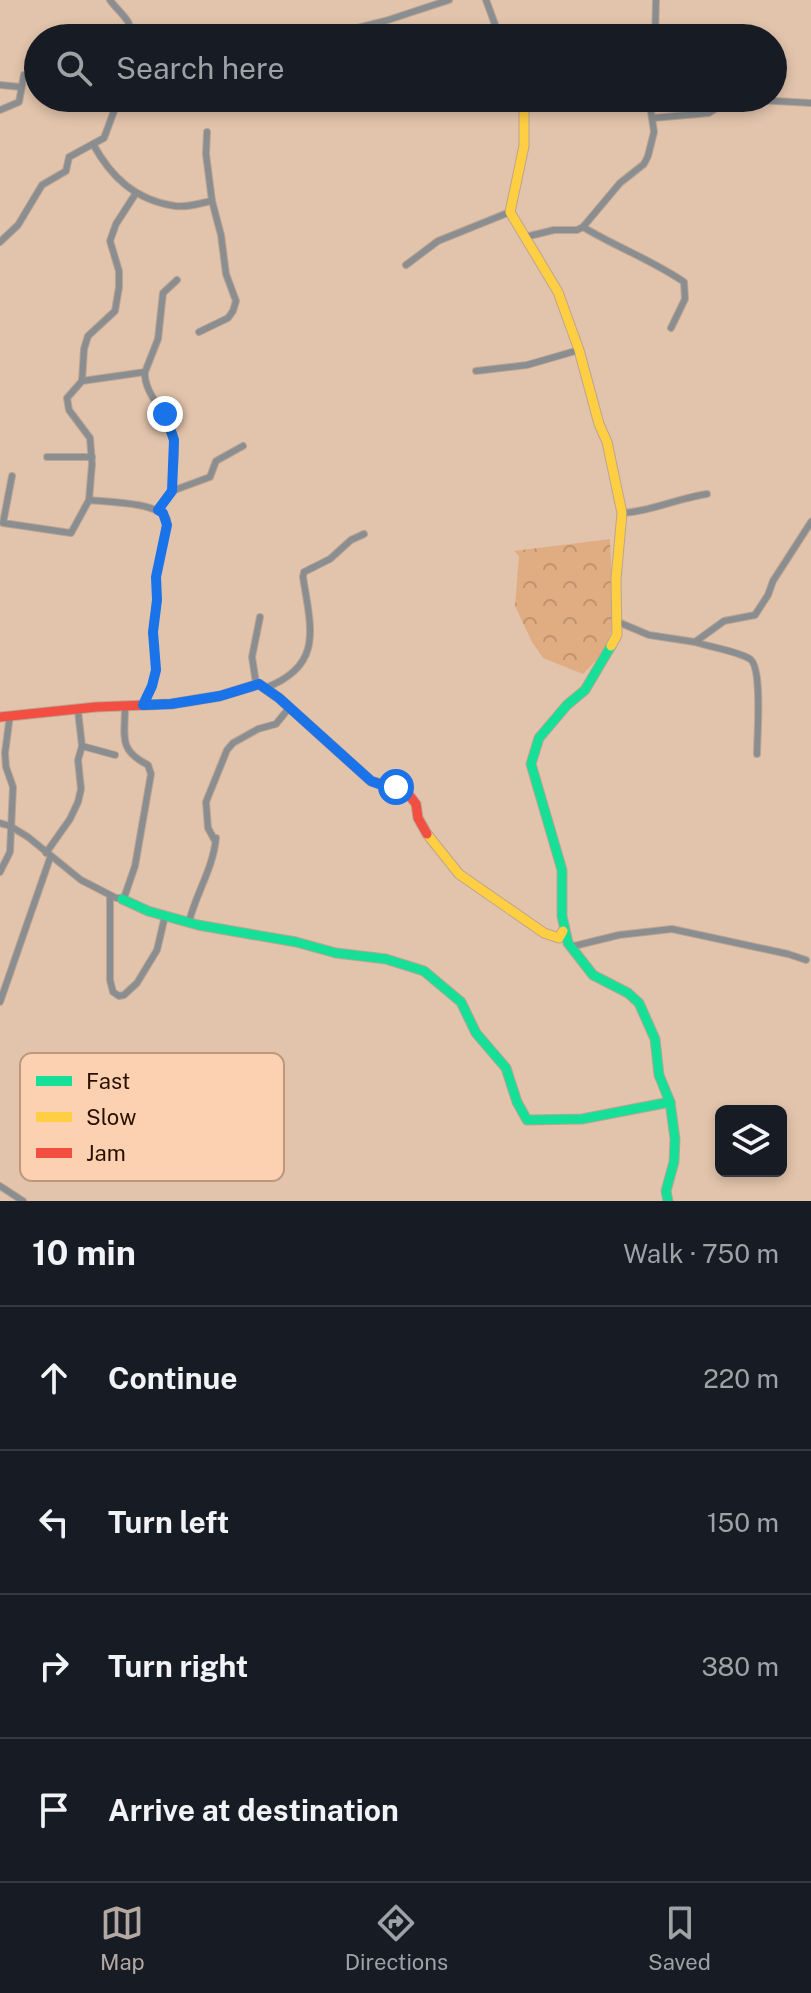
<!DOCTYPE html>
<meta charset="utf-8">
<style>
:root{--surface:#171b24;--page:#20242c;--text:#f1f3f6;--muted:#9ea1a6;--line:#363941;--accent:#b4a9a2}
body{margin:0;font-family:"Public Sans",sans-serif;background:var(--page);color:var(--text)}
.controls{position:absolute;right:24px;bottom:24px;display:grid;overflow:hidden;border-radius:12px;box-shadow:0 4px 12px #0003}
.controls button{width:72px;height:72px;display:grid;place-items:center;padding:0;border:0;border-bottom:2px solid var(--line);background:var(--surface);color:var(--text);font:40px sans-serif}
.stop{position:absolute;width:24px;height:24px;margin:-18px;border:6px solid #1a73e8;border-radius:50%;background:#fff}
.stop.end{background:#1a73e8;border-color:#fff;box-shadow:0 2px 8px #0008}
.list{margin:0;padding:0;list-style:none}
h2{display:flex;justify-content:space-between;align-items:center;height:104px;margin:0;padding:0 32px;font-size:34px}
h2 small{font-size:26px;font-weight:400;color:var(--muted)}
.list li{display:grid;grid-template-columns:52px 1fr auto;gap:24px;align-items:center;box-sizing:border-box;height:144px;padding:0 32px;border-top:2px solid var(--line)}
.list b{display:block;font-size:30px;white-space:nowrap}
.list em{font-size:26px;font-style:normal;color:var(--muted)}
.icon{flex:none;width:44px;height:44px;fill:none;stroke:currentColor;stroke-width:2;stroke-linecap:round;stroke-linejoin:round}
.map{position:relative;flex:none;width:811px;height:1201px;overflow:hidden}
.search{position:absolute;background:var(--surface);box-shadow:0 4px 12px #0003;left:24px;right:24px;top:24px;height:88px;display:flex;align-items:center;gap:20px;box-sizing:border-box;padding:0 28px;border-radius:44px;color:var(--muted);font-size:30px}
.sheet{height:680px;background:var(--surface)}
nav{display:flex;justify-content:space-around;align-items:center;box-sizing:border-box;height:112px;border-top:2px solid var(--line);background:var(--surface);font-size:22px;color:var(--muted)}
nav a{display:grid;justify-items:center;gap:4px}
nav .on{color:var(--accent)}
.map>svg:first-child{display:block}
</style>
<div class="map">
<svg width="811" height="1201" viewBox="0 0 811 1201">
<defs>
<pattern id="forest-crowns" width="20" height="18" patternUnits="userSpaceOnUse" patternTransform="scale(2)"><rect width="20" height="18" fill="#e0ac82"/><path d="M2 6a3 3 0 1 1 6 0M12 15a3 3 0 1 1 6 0" fill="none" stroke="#c0936e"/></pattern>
</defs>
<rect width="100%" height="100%" fill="#e2c4ac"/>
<!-- forest -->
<path fill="url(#forest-crowns)" d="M 610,539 L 614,622 L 606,650 L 583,674 L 543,658 L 532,642 L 515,606 L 519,556 L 514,551 Z"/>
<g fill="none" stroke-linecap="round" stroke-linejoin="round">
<!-- street casing -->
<g stroke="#bca492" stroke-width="8">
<g id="street">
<path d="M 110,0 C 119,13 134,21 131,38"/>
<path d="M 486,0 L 500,38"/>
<path d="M 318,38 L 385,21 L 449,0"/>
<path d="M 655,38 L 656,0"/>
<path d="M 0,85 L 21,87"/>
<path d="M 0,110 L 19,102 L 24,75"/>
<path d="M 653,118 L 709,113 L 724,103 L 739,99 L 811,103"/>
<path d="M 207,132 L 206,154 L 212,201"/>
<path d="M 93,144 C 111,177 135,200 175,206 C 187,208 200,203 212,201 L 221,235 L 226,274 L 236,301 L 233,311 L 228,318 L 199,332"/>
<path d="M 583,227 C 616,247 652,260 684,282 L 685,299 L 671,328"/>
<path d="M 525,237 L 554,230 L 577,230 L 583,227 L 620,183 L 644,164 L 648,156 L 654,132 L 649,98"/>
<path d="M 0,242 L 18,225 L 42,185 L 66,171 L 69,157 L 104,138 L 117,103 L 123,98"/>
<path d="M 406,265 L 438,241 L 510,212"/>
<path d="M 476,371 L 527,365 L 579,350"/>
<path d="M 145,372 C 143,393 168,414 173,434 C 178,451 172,474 172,491"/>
<path d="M 82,381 L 84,349 L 88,336 L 115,311 L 119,287 L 119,271 L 110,241 L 116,224 L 136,193"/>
<path d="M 47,457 L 92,457"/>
<path d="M 12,476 L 3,523 L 71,533 L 89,500 L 92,464 L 90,438 L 69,410 L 67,398 L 82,381 L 145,372 L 158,339 L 163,293 L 177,280"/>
<path d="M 89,500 C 108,502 157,502 167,519 L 156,577 L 157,600 L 153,632 L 156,670 L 152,686 L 143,705"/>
<path d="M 158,510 L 172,491 L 210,477 L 216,461 L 243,446"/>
<path d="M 622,513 C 650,512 678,498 707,494"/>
<path d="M 618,622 L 649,635 L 695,642 L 724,621 L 755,615 L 768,595 L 773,581 L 811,522"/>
<path d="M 695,642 C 709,647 738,651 750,659 C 763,668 757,737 757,754"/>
<path d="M 256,683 L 252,657 L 260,617"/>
<path d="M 265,688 C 324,666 311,628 303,577 L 304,572 L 330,559 L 351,540 L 364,534"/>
<path d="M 82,746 L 115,755"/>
<path d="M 0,823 L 10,826 L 28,837 L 81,880 L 116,898 L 124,898 L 135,866 L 151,774 L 148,765 C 118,750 125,737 125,707"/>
<path d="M 46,853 L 70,819 L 78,802 L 81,789 L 78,760 L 82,746 L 78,711"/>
<path d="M 0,872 L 10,852 L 13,787 L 6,767 L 5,753 L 10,715"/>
<path d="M 110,896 L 110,980 L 113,992 L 119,996 L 124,995 L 137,983 L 157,950 L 165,916"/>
<path d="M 189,922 C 196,893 213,869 216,838 L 214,839 L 208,828 L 206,802 L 227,750 L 233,743 L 258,729 L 276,724 L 289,708"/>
<path d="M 570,947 L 619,935 L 672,929 L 788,954 L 806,960"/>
<path d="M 0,1002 L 50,858"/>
<path d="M 0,1186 L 23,1201"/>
</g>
</g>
<!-- fast casing -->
<g stroke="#bca492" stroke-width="11">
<g id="fast">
<path d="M 611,646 L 585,690 L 567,705 L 539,738 L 531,764 L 562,870 L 562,916 L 568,943 L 593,975 L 628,993 L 639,1003 L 655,1039 L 659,1075 L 670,1102 L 675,1139 L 674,1162 L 666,1191 L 668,1201"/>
<path d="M 122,899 L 148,911 L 198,925 L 296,942 L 336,953 L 386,959 L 424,971 L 461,1002 L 476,1033 L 506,1068 L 517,1102 L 527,1120 L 582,1119 L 670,1102"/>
</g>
</g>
<!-- slow casing -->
<g stroke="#bca492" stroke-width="11">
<g id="slow">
<path d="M 524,98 L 524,146 L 510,212 L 558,292 L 579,350 L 599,424 L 607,442 L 622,513 L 616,579 L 617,635 L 611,646"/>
<path d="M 427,834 L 459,874 L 544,933 L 559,938 L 563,931"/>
</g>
</g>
<!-- jam casing -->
<g stroke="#bca492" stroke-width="11">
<path id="jam" d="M 0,717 L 96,707 L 171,704 L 220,696 L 259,684 L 279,698 L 371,781 L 406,791 L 416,804 L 418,818 L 427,834"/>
</g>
<!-- street -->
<use href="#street" stroke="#8b8e90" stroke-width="6"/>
<!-- fast -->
<use href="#fast" stroke="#16e098" stroke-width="9"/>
<!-- slow -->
<use href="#slow" stroke="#ffcf43" stroke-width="9"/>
<!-- jam -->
<use href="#jam" stroke="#f24e42" stroke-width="9"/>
</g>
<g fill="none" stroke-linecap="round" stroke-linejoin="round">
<!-- route -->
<path stroke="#1a73e8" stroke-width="10" d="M 165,414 L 174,440 L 172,491 L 158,510 L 163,513 L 167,525 L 156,577 L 157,600 L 153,632 L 156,670 L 152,686 L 143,705 L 171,704 L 220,696 L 259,684 L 279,698 L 371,781 L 387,787 L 396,787"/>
</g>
<!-- legend -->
<rect x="20" y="1053" width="264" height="128" rx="12" fill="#fbd1b1" stroke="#bc977c" stroke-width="2"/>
<rect x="36" y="1076" width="36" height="10" fill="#16e098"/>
<rect x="36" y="1112" width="36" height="10" fill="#ffcf43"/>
<rect x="36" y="1148" width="36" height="10" fill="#f24e42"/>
<g font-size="22" fill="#280f00">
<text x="86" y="1089">Fast</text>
<text x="86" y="1125">Slow</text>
<text x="86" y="1161">Jam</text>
</g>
</svg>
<div class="controls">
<button><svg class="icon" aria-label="layers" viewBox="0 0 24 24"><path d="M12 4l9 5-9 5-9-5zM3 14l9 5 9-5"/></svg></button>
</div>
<div class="stop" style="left:396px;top:787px"></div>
<div class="stop end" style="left:165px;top:414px"></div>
<div class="search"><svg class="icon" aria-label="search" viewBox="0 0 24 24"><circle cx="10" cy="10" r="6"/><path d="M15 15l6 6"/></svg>Search here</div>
</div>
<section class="sheet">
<h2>10 min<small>Walk · 750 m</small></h2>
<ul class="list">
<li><svg class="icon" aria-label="ahead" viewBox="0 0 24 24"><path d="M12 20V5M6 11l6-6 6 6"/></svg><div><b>Continue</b></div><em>220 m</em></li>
<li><svg class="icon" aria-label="left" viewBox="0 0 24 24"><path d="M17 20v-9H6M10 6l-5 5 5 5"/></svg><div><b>Turn left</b></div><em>150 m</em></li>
<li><svg class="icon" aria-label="right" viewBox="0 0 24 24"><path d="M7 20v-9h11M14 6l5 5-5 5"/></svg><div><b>Turn right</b></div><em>380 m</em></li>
<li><svg class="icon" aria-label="arrive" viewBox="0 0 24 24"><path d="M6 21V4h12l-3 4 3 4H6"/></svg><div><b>Arrive at destination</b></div></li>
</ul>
</section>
<nav>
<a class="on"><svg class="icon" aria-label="map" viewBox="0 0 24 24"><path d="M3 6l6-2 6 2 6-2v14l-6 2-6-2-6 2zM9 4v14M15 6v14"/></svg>Map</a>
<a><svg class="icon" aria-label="directions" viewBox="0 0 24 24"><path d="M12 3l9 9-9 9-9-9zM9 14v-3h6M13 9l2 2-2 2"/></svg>Directions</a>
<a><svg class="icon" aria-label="saved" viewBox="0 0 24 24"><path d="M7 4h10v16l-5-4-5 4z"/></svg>Saved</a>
</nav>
